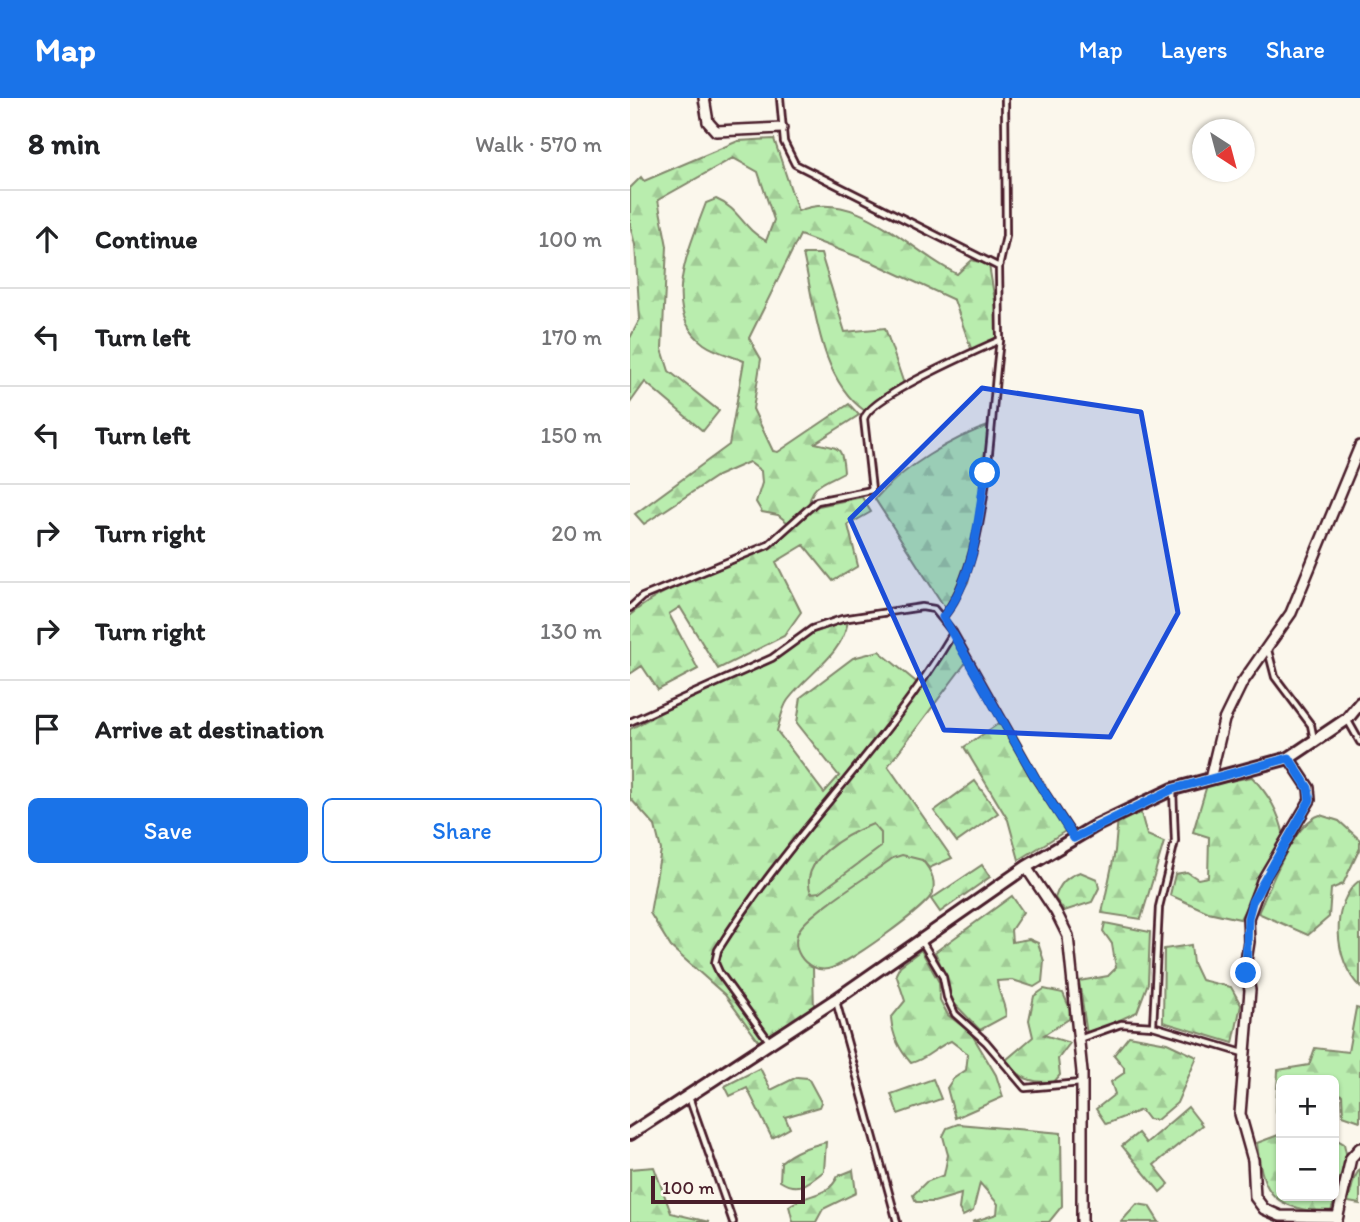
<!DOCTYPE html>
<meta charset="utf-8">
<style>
:root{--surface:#fff;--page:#f6f6f6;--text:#202124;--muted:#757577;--line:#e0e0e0;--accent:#1a73e8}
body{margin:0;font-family:Itim,sans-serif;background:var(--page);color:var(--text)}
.controls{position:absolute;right:21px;bottom:21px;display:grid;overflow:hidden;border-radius:10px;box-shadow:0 2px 5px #0004}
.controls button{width:63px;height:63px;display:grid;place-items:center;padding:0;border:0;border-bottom:2px solid var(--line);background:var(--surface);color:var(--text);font:35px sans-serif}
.compass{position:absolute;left:562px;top:21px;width:63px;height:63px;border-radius:50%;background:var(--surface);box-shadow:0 2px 5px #0004;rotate:144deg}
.scale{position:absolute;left:21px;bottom:18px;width:154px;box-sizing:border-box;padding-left:7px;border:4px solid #4a1f2b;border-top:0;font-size:19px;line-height:24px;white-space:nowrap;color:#4a1f2b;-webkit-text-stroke:5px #fbf7ec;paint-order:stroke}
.stop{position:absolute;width:21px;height:21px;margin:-16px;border:5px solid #1a73e8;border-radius:50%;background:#fff}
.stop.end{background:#1a73e8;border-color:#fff;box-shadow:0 2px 7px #0008}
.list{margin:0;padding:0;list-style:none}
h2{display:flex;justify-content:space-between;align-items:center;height:91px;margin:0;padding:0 28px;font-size:30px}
h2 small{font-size:23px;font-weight:400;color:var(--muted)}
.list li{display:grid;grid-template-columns:46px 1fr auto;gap:21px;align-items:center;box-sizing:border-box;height:98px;padding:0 28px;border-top:2px solid var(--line)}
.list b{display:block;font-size:26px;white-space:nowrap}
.list em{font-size:23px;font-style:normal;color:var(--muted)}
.actions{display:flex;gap:14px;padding:21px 28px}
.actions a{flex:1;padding:16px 0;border:2px solid var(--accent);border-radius:10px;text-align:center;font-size:24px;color:var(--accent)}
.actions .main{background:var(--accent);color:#fff}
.icon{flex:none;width:38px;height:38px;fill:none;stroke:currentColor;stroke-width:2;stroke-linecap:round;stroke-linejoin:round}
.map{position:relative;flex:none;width:730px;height:1124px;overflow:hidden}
header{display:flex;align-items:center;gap:42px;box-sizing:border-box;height:98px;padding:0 35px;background:var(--accent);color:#fff}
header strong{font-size:33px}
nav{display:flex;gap:38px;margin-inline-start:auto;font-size:24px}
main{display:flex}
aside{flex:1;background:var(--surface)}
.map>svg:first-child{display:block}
</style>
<header>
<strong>Map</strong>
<nav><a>Map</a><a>Layers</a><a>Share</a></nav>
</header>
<main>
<aside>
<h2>8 min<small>Walk · 570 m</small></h2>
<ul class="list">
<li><svg class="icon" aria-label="ahead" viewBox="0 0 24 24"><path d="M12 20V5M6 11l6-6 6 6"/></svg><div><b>Continue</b></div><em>100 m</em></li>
<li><svg class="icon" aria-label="left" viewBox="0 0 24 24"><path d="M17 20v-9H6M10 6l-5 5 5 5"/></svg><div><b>Turn left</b></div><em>170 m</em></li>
<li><svg class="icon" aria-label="left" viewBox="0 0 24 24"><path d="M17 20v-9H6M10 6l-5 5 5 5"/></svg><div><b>Turn left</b></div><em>150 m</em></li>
<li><svg class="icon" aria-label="right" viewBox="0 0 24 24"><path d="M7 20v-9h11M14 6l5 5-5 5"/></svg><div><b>Turn right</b></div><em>20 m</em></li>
<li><svg class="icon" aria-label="right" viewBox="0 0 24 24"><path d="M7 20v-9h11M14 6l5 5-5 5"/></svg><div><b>Turn right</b></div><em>130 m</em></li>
<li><svg class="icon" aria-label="arrive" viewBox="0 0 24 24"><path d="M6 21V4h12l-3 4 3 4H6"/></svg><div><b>Arrive at destination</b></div></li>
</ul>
<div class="actions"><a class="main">Save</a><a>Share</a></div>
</aside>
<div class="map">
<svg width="730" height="1124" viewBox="0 0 730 1124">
<defs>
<pattern id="forest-firs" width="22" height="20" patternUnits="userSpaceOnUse" patternTransform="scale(1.75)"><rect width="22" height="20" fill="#b9edae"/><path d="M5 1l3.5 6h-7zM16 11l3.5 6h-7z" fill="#a1cb96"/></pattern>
</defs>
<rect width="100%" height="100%" fill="#fbf7ec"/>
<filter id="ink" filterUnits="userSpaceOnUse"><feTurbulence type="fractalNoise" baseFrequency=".0143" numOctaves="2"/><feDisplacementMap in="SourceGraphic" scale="14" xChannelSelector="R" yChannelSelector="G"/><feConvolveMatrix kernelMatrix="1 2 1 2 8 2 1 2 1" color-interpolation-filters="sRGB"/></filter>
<g filter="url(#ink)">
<!-- forest -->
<g fill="url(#forest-firs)" stroke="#82866c" stroke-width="2">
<path d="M 144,41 L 168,113 C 227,89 279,153 327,176 L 342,162 L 359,167 L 371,239 L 342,253 L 324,202 L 244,165 L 170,137 L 119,240 L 131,261 L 123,311 L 143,353 L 148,354 L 219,306 L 229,317 L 185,345 C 209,351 212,346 214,374 C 196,384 179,386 179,410 L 232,399 L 241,414 L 218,427 L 228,468 L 203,483 L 174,447 L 146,464 L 171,514 L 154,538 L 88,571 L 50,509 L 39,516 L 68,571 L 28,592 L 12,568 L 0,576 L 0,517 C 49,476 115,470 162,428 L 148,417 L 132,414 L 126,404 L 132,385 L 131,373 L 119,364 L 87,378 L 14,426 L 5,416 L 99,347 L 114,263 C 102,258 85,254 74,246 C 29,213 60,148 76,105 L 86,101 C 110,111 111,129 136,143 L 144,122 L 128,74 L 103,60 L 28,102 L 37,148 L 32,251 L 39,273 L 89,313 L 73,333 L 15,284 L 0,305 L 0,240 L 10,221 L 5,147 L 0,127 L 0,90 L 11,79 L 14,83 L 108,43 Z"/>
<path d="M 173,156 L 191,156 L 215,234 L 255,230 L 274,286 L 235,313 C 189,281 185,207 173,156 Z"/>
<path d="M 361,327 L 346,448 L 338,484 L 319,516 L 245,401 C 271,371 323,339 361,327 Z"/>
<path d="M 218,523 C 212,558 178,575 158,602 C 152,610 150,624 147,633 L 194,695 L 209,678 L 167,625 L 171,599 L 223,560 L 249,553 L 291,588 L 323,538 L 337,563 L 258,668 L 322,760 L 299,770 L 292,762 L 178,867 L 183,870 L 184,913 L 135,952 L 95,897 L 41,849 L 20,815 L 31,752 L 25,728 L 0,700 L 0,631 L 91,582 L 141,564 L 177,537 Z"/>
<path d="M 371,624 L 437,732 L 389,762 L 378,722 L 334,649 Z"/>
<path d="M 622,679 C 639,697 649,714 654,738 L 610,821 L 578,814 L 540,797 L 545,776 L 557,774 L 568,781 L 578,779 L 579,739 L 563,734 L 577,687 Z"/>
<path d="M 345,683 L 368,715 L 327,744 L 304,713 Z"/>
<path d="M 510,712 L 517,737 L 534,744 L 511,821 L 472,815 L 485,753 L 488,719 Z"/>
<path d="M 690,717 L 709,723 L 730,742 L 730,750 L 713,786 L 701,791 L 699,819 L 678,837 L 628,815 C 641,788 662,726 690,717 Z"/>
<path d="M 352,767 L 360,779 L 310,814 L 301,801 Z"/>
<path d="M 450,774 L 467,781 L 469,790 L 462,804 L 434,813 L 425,800 C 430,785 436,779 450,774 Z"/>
<path d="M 730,782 L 730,889 C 704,863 699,805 730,782 Z"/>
<path d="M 382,798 L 393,814 L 381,832 L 382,844 L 399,841 L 408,845 L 414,863 L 412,884 L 404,889 L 383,882 L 367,883 C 368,896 375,904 376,918 L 350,932 L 320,901 L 317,882 L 305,854 Z"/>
<path d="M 475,825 L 520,834 L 518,885 L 507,914 L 457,937 L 449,883 L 478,878 L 486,870 L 482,846 L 473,833 Z"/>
<path d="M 561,847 L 563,865 L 571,882 L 601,889 L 611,907 L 603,945 L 533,924 L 534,851 Z"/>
<path d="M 291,852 L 309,884 L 310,902 L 318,917 L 341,935 L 366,977 L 373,999 L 325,1020 L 317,990 L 323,981 L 336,972 L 338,956 L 321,943 C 306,949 297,961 281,965 C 269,951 263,939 261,920 L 275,903 L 266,876 L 270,868 Z"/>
<path d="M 414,891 L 433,895 L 440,911 L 439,921 L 414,937 L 440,945 L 428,961 L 430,977 L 424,984 C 400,985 390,981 376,962 L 403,939 L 399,922 L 404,898 Z"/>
<path d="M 726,910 L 730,911 L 730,1023 L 713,1017 L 712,997 L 704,995 L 704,982 L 651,982 L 650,1022 L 646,1013 L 648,972 L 679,967 L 685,950 L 718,954 Z"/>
<path d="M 499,938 L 537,945 L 567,959 L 547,1005 L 527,1022 L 518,1021 L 511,1012 L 476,1026 L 466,1011 L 485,996 L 481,984 L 494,975 L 494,969 L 484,957 Z"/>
<path d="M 130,970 L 141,992 L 167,979 L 178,980 L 191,1004 L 189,1009 L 155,1019 L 160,1030 L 142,1040 L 117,990 L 100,998 L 95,988 Z"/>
<path d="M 303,981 L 311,1001 L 268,1016 L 261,996 Z"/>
<path d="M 558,1009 L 572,1027 L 524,1067 L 539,1086 L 530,1094 L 492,1048 L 508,1035 L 516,1045 Z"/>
<path d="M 328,1026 L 431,1035 L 432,1108 L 419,1124 L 342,1124 L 367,1116 L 368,1106 L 350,1085 L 343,1113 L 333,1118 L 329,1111 L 331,1096 L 304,1104 L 286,1104 L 283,1097 L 296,1084 L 314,1077 L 318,1057 L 313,1038 L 317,1030 Z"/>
<path d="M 651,1036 L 651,1098 L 704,1098 L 704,1040 L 714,1046 L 718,1064 L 700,1116 C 646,1108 633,1103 627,1045 Z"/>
<path d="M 196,1044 L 194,1073 C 179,1085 168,1095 150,1083 L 151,1064 C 165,1052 178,1049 196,1044 Z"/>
<path d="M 24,1069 L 41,1115 L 79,1124 L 0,1124 L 0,1071 Z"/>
<path d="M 730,1070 L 730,1106 L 718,1104 L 724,1081 Z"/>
<path d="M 223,1072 L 226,1095 L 193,1111 L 186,1124 L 163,1124 L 159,1108 C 179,1094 198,1100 208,1078 Z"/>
<path d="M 507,1106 L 519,1108 L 529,1124 L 491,1124 Z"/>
</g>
<!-- garden -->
<g fill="#b9edae" stroke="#82866c" stroke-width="2">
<path d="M 243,726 L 251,735 L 251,749 L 190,794 L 181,795 C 168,762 217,736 243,726 Z"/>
<path d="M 272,757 L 292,762 C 301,772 307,783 302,796 C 296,810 214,869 198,871 C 175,875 156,847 172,828 C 188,809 240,777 263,760 Z"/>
</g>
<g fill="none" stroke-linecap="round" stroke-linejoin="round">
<!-- service casing -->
<g stroke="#4a1f2b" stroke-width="10">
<g id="service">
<path d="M 369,169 L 376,138 L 375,0"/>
<path d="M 0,510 L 12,499 L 138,447 L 187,403 L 242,392 L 234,321 C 239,299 346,253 370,242 L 369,169 L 165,66 L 154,44 L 150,0"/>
<path d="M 313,519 C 361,460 359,319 370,243"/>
<path d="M 638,552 L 645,579 L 681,627 L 684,642"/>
<path d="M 717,621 L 730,644"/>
<path d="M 0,624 L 142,560 L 182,531 L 212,521 L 292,509 L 304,511 L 323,534 L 406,681 L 444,739"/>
<path d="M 543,692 L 545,743 L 529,809 L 523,928 L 613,955"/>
<path d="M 291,842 L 313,879 L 317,899 L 325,916 L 356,944 L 395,990 L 451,985"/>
<path d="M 206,903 L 267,1124"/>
<path d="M 449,941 L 491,926 L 523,928"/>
<path d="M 139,943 L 89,874 L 85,865 L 88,852 C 157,740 256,649 323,535"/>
<path d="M 59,999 L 103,1124"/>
</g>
</g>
<!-- minor casing -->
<g stroke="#4a1f2b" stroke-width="14">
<g id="minor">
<path d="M 74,0 L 78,24 L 86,33 L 152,30"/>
<path d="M 659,660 L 679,690 L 680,702 L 632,783 L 618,820 L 619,844 L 615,869 L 620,892 L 610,1016 L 623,1062 L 625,1099 L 634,1111 L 650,1118 L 707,1119"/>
<path d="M 580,681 L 594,622 L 612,585 L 661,515 L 730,348"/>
<path d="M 396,769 L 426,814 L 438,838 L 452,974 L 452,1124"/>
<path d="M 707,1122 L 721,1060 L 730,1050"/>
</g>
</g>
<!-- tertiary casing -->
<g stroke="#4a1f2b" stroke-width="16">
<path id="tertiary" d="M 0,1036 L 205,902 L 396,769 L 465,728 L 543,691 L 659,660 L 717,621 L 730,605"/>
</g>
<!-- service -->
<use href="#service" stroke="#fbf7ec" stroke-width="4.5"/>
<!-- minor -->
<use href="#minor" stroke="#fbf7ec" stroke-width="9"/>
<!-- tertiary -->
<use href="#tertiary" stroke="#fbf7ec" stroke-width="10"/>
</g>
</g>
<g fill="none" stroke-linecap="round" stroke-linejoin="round" filter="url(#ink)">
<!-- route -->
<path stroke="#1a73e8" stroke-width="9" d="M 355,375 C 348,424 345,479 313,519 L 406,681 L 444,740 L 543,691 L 659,660 L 678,690 L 680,702 L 622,804 L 618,820 L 616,875"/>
</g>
<!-- marked area -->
<path fill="#1d4ed8" fill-opacity="0.2" stroke="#1d4ed8" stroke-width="5" stroke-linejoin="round" d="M 352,290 L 511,314 L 548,515 L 480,639 L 314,632 L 220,421 Z"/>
</svg>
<div class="controls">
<button>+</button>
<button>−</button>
</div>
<svg class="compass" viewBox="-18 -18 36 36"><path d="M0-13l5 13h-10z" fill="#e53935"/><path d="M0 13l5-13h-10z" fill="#757577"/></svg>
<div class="scale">100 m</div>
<div class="stop" style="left:355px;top:375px"></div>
<div class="stop end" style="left:616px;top:875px"></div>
</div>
</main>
